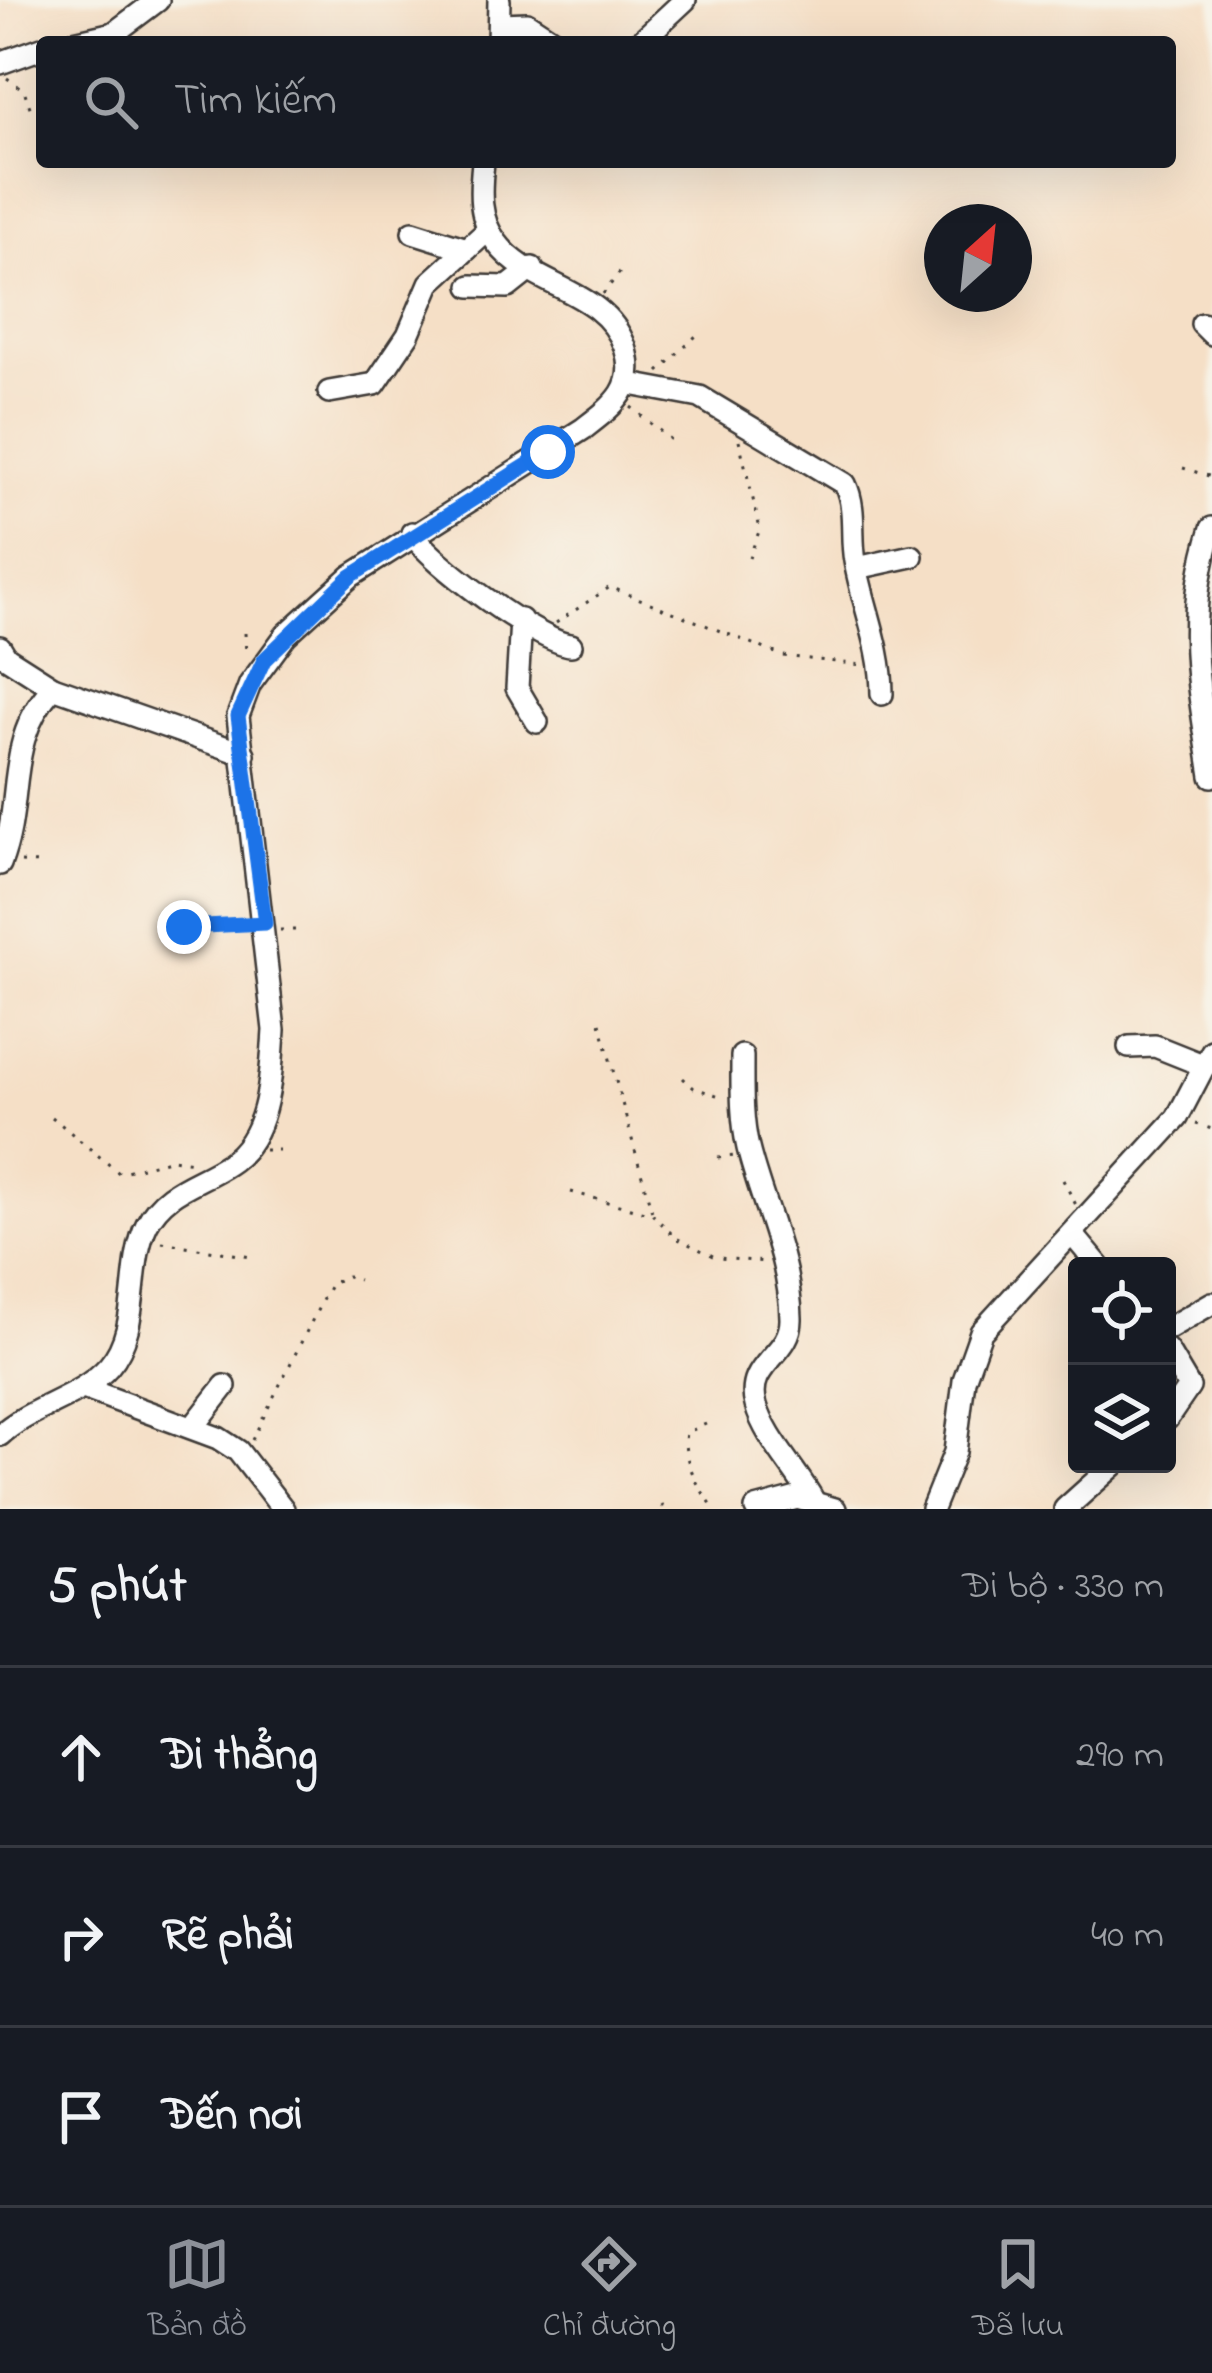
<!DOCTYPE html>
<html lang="vi">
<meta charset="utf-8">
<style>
:root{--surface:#171b24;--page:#242831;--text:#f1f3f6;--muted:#9ea1a6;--line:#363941;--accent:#8c9099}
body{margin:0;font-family:"Indie Flower",sans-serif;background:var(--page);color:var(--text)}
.controls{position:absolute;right:36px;bottom:36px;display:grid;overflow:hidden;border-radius:12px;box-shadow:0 12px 48px #0002}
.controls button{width:108px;height:108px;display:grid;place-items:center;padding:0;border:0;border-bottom:3px solid var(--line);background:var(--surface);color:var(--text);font:60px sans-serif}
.compass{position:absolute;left:924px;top:204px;width:108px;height:108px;border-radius:50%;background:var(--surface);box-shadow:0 12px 48px #0002;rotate:27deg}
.stop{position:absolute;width:36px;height:36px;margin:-27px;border:9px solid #1a73e8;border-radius:50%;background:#fff}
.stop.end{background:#1a73e8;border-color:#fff;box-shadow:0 3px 12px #0008}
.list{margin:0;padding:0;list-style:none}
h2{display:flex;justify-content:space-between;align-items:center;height:156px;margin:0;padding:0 48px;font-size:51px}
h2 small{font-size:39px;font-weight:400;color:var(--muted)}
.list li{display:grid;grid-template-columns:78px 1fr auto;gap:36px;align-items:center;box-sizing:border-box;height:180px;padding:0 48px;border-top:3px solid var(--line)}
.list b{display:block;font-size:45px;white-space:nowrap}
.list em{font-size:39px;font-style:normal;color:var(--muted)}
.icon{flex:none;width:66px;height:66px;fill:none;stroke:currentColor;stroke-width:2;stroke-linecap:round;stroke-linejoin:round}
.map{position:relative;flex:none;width:1212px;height:1509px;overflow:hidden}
.search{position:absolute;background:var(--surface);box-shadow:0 12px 48px #0002;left:36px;right:36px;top:36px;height:132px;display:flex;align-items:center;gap:30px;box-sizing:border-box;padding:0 42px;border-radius:12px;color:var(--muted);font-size:45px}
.sheet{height:696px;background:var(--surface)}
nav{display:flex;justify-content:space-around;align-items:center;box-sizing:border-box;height:168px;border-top:3px solid var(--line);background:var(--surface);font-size:33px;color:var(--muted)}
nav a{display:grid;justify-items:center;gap:6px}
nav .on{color:var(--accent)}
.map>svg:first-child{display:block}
</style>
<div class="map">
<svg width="1212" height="1509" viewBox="0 0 1212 1509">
<rect width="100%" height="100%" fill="#f7f3e8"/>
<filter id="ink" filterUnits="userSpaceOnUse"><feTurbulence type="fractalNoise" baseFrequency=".00833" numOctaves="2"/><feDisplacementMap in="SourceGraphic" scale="24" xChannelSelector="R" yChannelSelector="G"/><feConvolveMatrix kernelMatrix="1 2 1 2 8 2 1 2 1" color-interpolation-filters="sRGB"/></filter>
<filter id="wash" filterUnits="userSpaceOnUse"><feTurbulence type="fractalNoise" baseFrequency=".004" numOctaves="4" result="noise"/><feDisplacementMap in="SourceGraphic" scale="48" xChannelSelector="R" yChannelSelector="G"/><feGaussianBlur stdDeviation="2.7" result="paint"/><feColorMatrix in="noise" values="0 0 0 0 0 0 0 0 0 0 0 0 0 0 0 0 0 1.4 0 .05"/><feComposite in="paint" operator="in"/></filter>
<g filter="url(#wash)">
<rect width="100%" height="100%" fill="#f5dfc6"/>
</g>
<g filter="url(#ink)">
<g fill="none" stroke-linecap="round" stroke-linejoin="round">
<!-- minor casing -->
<g stroke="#3d3936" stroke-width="26">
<g id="minor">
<path d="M 500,24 L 527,23 L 556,42"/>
<path d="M 74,42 L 114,33 L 158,0"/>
<path d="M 498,42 L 499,0"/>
<path d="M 640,42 L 685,0"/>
<path d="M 0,63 L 42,48"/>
<path d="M 413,232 L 467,249"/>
<path d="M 471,286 L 508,287 L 532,268"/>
<path d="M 1202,324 L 1212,334"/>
<path d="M 630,384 L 700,397 L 845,484 C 857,509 850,535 855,561 C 863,606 882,647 882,694"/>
<path d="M 329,392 L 375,384 L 408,335 L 430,283 L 488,230"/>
<path d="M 1212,528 C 1183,621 1198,682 1212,776"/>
<path d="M 412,533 C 429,562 540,643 571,645"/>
<path d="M 857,568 L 912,556"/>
<path d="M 521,620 L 517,688 L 537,722"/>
<path d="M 0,647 L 6,657 L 53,687"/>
<path d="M 0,864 C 25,800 3,743 53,687 L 244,754"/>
<path d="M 1129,1047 L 1155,1046 L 1205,1066"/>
<path d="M 742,1056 C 742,1087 741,1118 748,1148 C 762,1205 790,1258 791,1318 C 792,1356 744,1363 756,1405 C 765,1438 796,1469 813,1500"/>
<path d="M 1073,1235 L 1099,1266"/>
<path d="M 1167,1329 L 1212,1303"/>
<path d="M 1167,1350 L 1189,1387 L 1167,1419"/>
<path d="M 83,1388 L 218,1438 L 238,1451 L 283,1509"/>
<path d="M 194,1426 L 225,1386"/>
<path d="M 0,1435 C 32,1406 81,1398 109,1366 C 142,1328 126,1267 147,1224 C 165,1189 198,1184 228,1164 C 270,1137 271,1075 274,1030 L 238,716 L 250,684 L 286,635 L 351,576 L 583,429 C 613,406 639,388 625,347 C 605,288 530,288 497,243 C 478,219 480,191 483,162"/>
<path d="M 756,1509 L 797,1498 L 835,1509"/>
<path d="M 932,1509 L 955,1452 L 964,1380 L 981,1332 L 1177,1118 L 1212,1051"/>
<path d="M 1065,1509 L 1115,1464"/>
</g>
</g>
<!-- path -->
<g stroke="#3d3936" stroke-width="3" stroke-dasharray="3 9" stroke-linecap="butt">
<path d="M 7,78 L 24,90 L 32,113"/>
<path d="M 603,294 L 621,271"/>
<path d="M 659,372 L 699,333"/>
<path d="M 631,407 L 672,441"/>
<path d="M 739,440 L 760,529 L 749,558"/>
<path d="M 1183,468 L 1212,477"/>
<path d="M 556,623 L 610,587 L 783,656 L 862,665"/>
<path d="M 245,633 L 246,656"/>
<path d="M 21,862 L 39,863"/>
<path d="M 162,922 L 184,927 L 244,923"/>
<path d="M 280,930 L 301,930"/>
<path d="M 600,1023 L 652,1212"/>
<path d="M 683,1078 L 694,1088 L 723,1097"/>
<path d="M 52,1117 L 119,1173 L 172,1159 L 193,1162"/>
<path d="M 1196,1124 L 1212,1129"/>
<path d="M 264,1150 L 281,1150"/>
<path d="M 718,1158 L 734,1156"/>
<path d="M 1063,1180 L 1076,1205"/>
<path d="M 571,1192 L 652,1214 L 676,1238 L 717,1258 L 767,1262"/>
<path d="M 162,1242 L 251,1257"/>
<path d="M 706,1424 L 686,1433 C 681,1459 699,1488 714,1509"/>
<path d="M 252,1440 L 331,1283 L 347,1276 L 358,1280"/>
<path d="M 662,1505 L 664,1509"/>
</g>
<!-- minor -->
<use href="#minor" stroke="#fff" stroke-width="21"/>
</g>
</g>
<g fill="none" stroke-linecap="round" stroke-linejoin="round" filter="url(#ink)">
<!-- route -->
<path stroke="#1a73e8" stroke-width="15" d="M 184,927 L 265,923 L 238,716 L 264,660 L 351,576 L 548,452"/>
</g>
</svg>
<div class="controls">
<button><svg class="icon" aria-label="locate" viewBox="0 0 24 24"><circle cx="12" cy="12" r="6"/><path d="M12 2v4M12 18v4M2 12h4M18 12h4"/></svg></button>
<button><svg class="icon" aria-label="layers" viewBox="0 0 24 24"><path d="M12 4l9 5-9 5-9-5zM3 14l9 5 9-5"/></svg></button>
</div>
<svg class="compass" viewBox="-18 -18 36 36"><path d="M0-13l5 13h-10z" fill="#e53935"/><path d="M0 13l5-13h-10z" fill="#9ea1a6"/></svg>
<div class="stop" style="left:548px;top:452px"></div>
<div class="stop end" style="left:184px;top:927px"></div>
<div class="search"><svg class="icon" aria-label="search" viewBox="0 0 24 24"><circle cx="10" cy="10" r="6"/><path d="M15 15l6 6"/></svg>Tìm kiếm</div>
</div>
<section class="sheet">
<h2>5 phút<small>Đi bộ · 330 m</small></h2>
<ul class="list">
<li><svg class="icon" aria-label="ahead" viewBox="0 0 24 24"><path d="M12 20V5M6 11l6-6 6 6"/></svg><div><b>Đi thẳng</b></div><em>290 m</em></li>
<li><svg class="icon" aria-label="right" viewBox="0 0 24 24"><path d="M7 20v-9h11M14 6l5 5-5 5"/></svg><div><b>Rẽ phải</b></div><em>40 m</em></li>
<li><svg class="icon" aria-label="arrive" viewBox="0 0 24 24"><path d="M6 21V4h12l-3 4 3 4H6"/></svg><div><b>Đến nơi</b></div></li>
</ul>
</section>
<nav>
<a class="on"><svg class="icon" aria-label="map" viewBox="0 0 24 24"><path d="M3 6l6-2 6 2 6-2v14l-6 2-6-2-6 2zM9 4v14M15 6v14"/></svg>Bản đồ</a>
<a><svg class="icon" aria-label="directions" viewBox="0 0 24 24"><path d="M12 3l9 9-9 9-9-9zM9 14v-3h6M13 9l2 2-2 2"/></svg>Chỉ đường</a>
<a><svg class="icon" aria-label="saved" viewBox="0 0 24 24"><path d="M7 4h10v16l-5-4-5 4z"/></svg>Đã lưu</a>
</nav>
